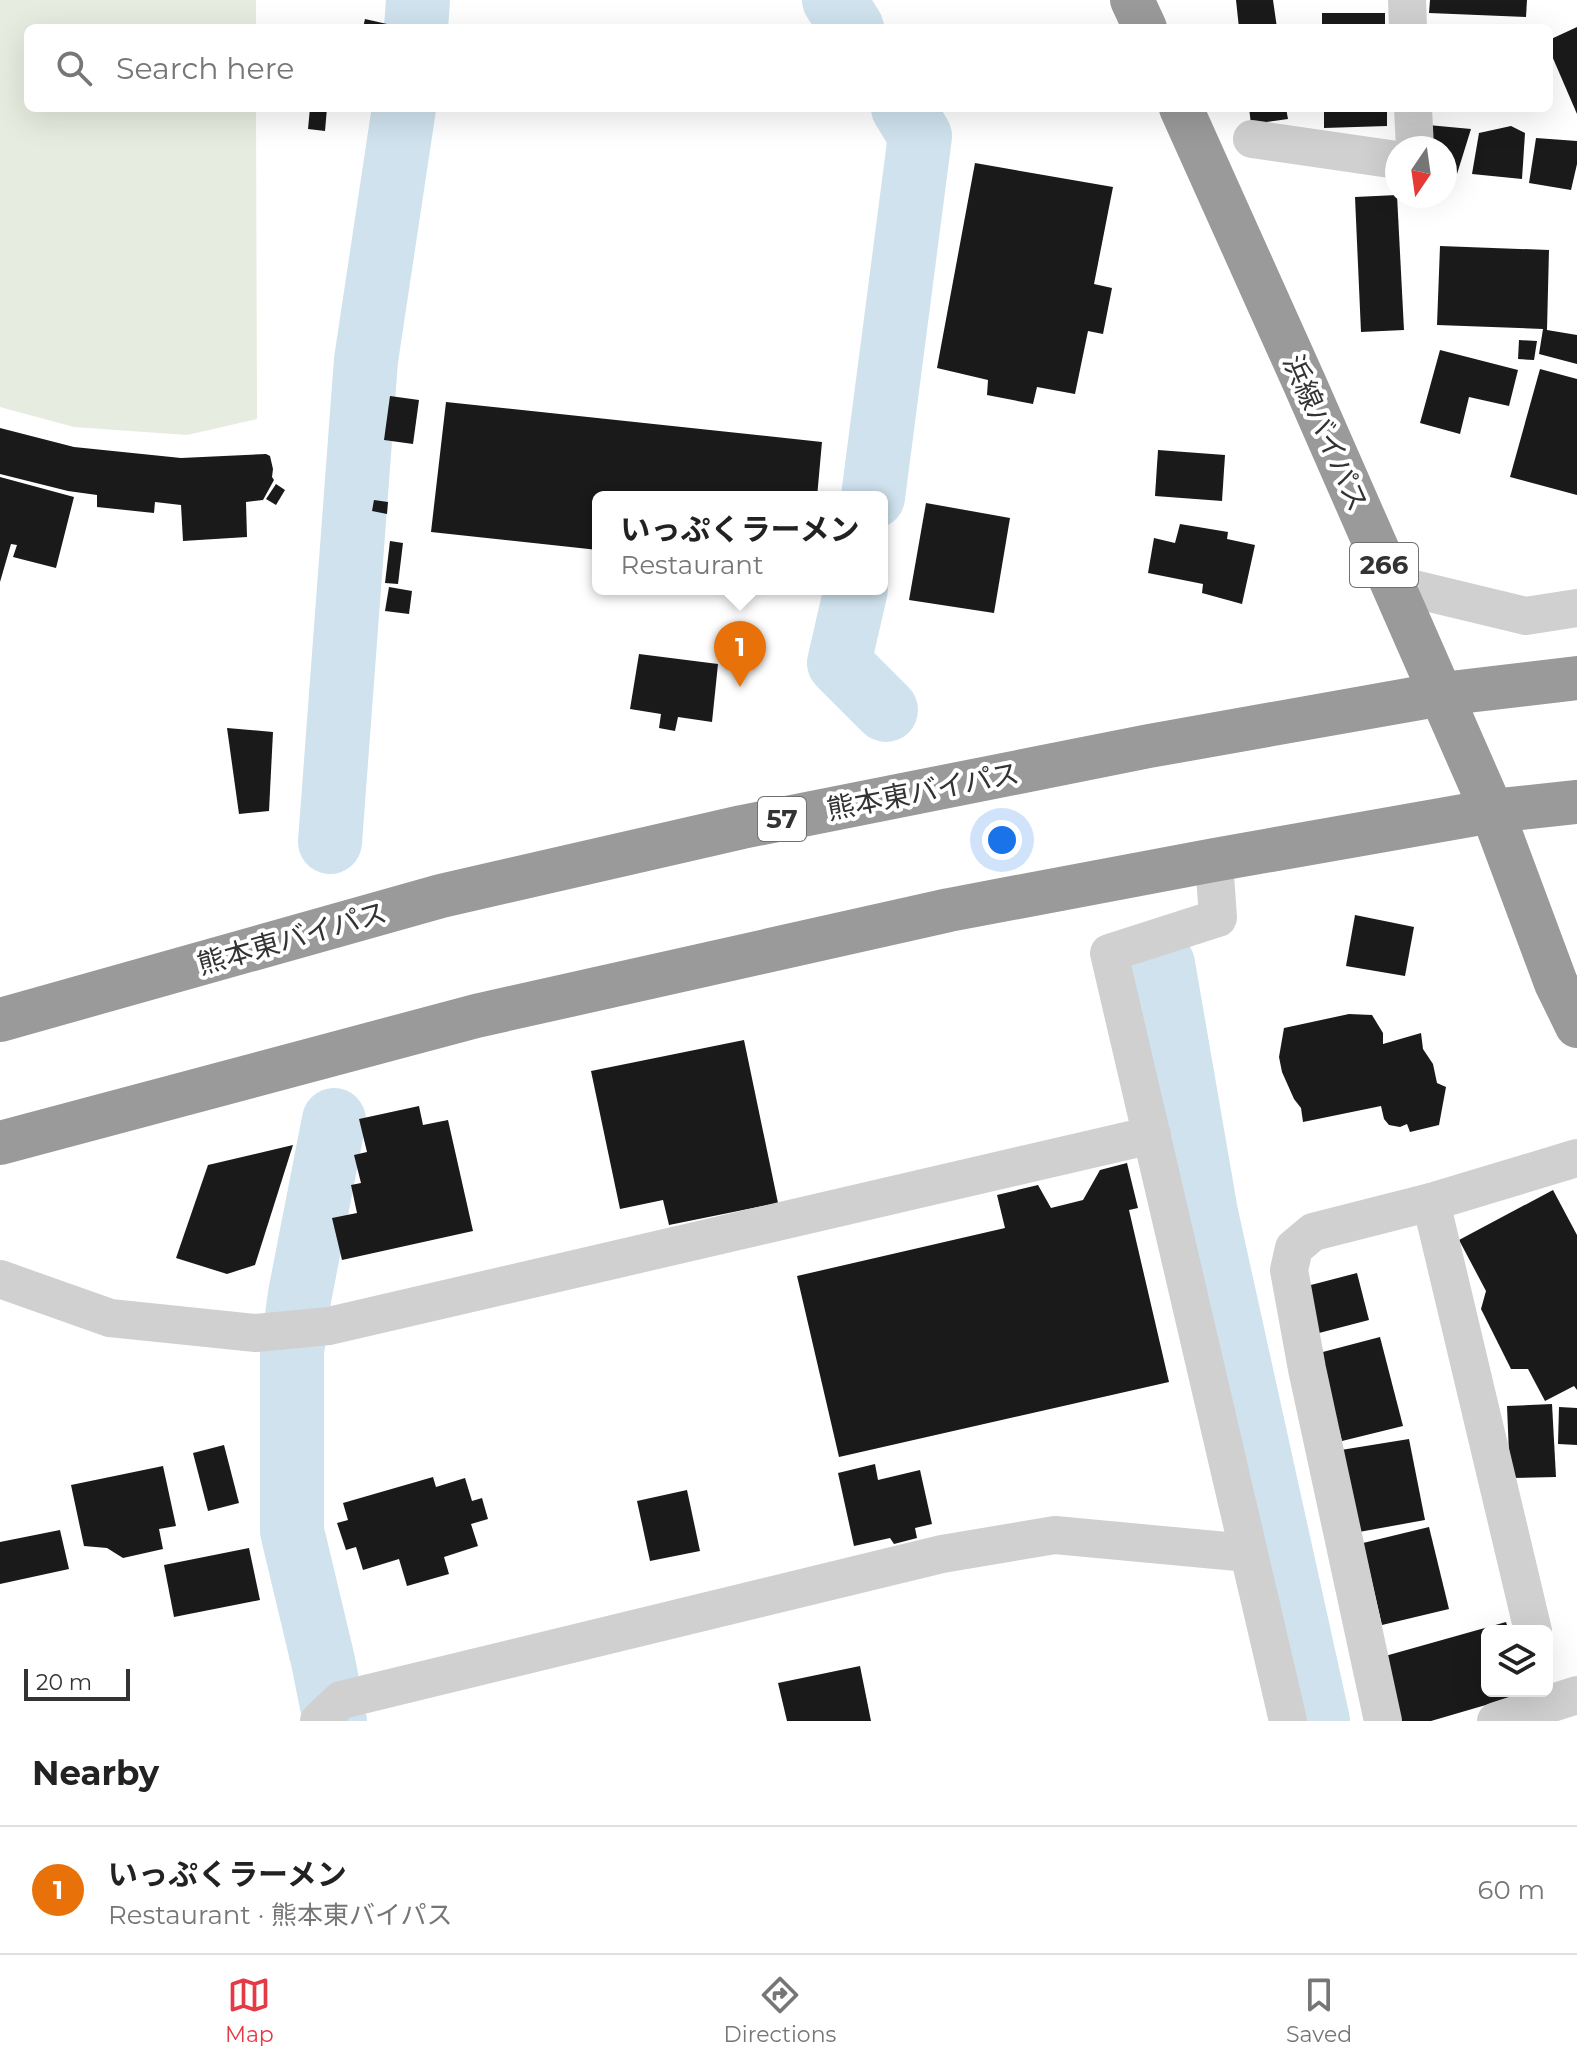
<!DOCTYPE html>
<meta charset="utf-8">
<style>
:root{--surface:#fff;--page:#f6f6f6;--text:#222;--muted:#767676;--line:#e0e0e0;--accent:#e63946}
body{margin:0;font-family:Montserrat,"Noto Sans JP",sans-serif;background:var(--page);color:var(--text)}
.controls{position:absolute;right:24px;bottom:24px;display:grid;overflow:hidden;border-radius:12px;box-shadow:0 8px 32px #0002}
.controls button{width:72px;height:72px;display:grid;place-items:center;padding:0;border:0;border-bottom:2px solid var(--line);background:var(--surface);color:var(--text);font:40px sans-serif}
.compass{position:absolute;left:1385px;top:136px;width:72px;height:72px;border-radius:50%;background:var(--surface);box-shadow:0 8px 32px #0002;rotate:193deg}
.scale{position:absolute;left:24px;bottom:20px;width:106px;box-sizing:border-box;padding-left:8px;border:4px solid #333;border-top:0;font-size:22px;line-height:28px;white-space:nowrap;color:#333;-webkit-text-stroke:6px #fff;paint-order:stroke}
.you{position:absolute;left:1002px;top:840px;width:28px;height:28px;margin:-20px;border:6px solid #fff;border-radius:50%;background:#1a73e8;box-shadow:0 0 0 12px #1a73e833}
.badge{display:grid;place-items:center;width:52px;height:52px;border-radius:50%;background:var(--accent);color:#fff;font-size:26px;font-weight:700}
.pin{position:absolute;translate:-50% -66px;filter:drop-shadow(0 2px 4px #0008)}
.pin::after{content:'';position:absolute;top:42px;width:28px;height:24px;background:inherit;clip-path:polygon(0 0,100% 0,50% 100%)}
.popup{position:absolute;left:592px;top:491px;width:296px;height:104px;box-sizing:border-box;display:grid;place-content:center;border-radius:12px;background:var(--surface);filter:drop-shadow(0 2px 6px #0005);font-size:26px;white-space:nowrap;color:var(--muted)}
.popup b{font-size:30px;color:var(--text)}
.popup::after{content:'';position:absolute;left:50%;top:100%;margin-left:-16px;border:16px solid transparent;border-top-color:var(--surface)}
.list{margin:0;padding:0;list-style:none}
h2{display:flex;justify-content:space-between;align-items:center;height:104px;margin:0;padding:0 32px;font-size:34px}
h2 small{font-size:26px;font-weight:400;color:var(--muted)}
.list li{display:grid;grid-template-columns:52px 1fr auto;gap:24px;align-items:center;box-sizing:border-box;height:128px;padding:0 32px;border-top:2px solid var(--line)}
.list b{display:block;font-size:30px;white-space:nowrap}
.list p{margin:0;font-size:26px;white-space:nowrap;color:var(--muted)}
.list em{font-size:26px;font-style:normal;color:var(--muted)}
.icon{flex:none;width:44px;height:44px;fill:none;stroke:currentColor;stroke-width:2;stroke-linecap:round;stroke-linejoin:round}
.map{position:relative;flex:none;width:1577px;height:1721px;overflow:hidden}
.search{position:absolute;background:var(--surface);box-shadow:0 8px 32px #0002;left:24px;right:24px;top:24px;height:88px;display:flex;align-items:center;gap:20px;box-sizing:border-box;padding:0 28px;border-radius:12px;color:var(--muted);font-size:30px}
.sheet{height:232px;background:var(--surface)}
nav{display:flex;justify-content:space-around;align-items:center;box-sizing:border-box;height:112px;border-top:2px solid var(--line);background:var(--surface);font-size:22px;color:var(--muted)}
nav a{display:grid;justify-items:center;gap:4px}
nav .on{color:var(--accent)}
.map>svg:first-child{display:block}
</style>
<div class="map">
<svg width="1577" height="1721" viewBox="0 0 1577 1721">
<rect width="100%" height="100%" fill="#fff"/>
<!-- green -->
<path fill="#e6ecdf" d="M 0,0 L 256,0 L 256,28 L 28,28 L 28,108 L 256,108 L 257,419 L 187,435 L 74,427 L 0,407 Z"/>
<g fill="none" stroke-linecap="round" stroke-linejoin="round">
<!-- river -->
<g stroke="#cfe2ee" stroke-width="64">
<path d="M 834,0 L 852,28"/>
<path d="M 416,28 L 418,0"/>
<path d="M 873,497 L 920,136 L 903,108"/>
<path d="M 856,589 L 839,663 L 886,710"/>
<path d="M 330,842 L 366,360 L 404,108"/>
<path d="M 1163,964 L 1206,1213 L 1318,1721"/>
<path d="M 334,1120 L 300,1294 L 292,1352 L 292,1531 L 323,1661 L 335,1721"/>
</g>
</g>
<!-- building -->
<g fill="#1a1a1a">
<path d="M 1236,0 L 1273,0 L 1277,28 L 1239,28 Z"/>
<path d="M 1430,0 L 1527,0 L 1526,17 L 1429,13 Z"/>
<rect x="1322" y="13" width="63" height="15"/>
<path d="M 365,19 L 387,24 L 387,28 L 363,28 Z"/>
<path d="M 1577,27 L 1577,114 L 1549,49 L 1549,40 Z"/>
<path d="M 310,108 L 327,108 L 325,131 L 308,129 Z"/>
<path d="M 1249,108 L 1286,108 L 1288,119 L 1251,124 Z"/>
<path d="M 1324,108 L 1387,108 L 1387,126 L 1324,128 Z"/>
<path d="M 1428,125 L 1471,129 L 1457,174 L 1445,171 L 1445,148 L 1427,148 Z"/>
<path d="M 1511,126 L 1525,133 L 1522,179 L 1472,174 L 1479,133 Z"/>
<path d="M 1536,138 L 1577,141 L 1577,164 L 1571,190 L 1529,183 Z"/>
<path d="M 975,163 L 1113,187 L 1094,284 L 1112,288 L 1103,334 L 1088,331 L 1075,394 L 1037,387 L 1033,404 L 987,395 L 988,380 L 937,368 Z"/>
<path d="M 1397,195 L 1404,330 L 1361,332 L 1355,197 Z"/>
<path d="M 1440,246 L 1549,250 L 1547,330 L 1577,335 L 1577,364 L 1539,354 L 1543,329 L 1437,325 Z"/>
<path d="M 1519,340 L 1537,341 L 1534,360 L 1518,359 Z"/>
<path d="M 1440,350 L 1518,370 L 1509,406 L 1469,397 L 1460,434 L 1420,423 Z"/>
<path d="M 1540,369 L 1577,379 L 1577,495 L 1510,477 Z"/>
<path d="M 390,396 L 419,400 L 413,444 L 384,440 Z"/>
<path d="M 446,402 L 822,442 L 817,497 L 598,497 L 598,550 L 431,532 Z"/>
<path d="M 0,428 L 74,447 L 181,458 L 266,454 L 270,456 L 273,469 L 272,477 L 274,480 L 263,500 L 246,502 L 247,537 L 183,541 L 181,505 L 155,502 L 154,513 L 97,507 L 97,495 L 68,491 L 0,474 Z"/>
<path d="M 1158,450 L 1225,455 L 1222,501 L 1155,496 Z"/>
<path d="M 0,477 L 74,497 L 56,568 L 13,557 L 17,545 L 11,544 L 0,582 Z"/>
<path d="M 276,484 L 285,490 L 276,505 L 266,499 Z"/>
<path d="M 374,500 L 388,502 L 387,514 L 372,511 Z"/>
<path d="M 926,503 L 1010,518 L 994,613 L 909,600 Z"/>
<path d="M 1180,524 L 1228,532 L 1227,539 L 1255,545 L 1242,604 L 1202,593 L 1203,584 L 1148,573 L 1154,538 L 1175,543 Z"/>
<path d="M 390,541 L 403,543 L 398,584 L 385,583 Z"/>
<path d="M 389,587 L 412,591 L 409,614 L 385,611 Z"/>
<path d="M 639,654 L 718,664 L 712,722 L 678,717 L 675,731 L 659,728 L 661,714 L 630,709 Z"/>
<path d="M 227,728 L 273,732 L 269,811 L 239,814 Z"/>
<path d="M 1355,915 L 1414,927 L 1405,976 L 1346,966 Z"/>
<path d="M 1349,1014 L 1372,1015 L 1383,1033 L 1383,1044 L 1421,1033 L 1423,1049 L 1433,1064 L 1437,1083 L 1446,1087 L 1439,1125 L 1410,1132 L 1407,1124 L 1400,1127 L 1389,1125 L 1384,1119 L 1381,1106 L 1303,1122 L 1301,1108 L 1294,1099 L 1282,1072 L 1279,1057 L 1284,1028 Z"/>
<path d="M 744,1040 L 778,1203 L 669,1225 L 663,1200 L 620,1209 L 591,1071 Z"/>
<path d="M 419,1106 L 423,1125 L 448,1120 L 473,1231 L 342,1260 L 332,1218 L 357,1213 L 351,1185 L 361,1183 L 354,1155 L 367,1152 L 359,1119 Z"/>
<path d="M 293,1145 L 255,1265 L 227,1274 L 176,1258 L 208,1165 Z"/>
<path d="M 1127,1163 L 1138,1208 L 1129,1210 L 1169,1382 L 839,1457 L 797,1276 L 1005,1228 L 997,1195 L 1038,1185 L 1051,1208 L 1083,1200 L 1100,1170 Z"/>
<path d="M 1553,1190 L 1577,1235 L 1577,1390 L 1574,1386 L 1545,1401 L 1528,1369 L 1511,1369 L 1481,1309 L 1486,1291 L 1459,1240 Z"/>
<path d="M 1357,1273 L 1369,1320 L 1319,1333 L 1307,1286 Z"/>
<path d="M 1380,1337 L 1403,1426 L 1342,1441 L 1319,1353 Z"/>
<path d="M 1552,1404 L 1556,1477 L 1510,1478 L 1507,1406 Z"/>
<path d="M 1559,1407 L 1577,1408 L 1577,1445 L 1558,1444 Z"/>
<path d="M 1409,1439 L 1425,1520 L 1359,1532 L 1341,1450 Z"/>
<path d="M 224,1445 L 239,1503 L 208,1511 L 193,1453 Z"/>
<path d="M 875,1464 L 878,1480 L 920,1470 L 932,1524 L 915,1528 L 917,1538 L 894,1544 L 890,1538 L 854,1546 L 838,1473 Z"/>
<path d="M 163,1466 L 176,1526 L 159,1529 L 163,1549 L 123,1558 L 107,1548 L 84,1546 L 71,1485 Z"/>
<path d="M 433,1477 L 436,1487 L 465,1478 L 472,1501 L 482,1498 L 488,1519 L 471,1524 L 478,1546 L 444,1557 L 449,1574 L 407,1586 L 399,1559 L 363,1570 L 356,1547 L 346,1550 L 337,1523 L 348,1520 L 343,1503 Z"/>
<path d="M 687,1490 L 700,1551 L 650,1561 L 637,1501 Z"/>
<path d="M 1429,1527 L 1449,1609 L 1382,1625 L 1363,1543 Z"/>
<path d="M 60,1530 L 69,1569 L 0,1584 L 0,1542 Z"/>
<path d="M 249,1548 L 260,1600 L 174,1617 L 164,1565 Z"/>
<path d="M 1506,1622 L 1509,1631 L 1487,1631 L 1487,1691 L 1527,1691 L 1527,1693 L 1431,1721 L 1397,1721 L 1378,1658 Z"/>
<path d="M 860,1666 L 871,1721 L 787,1721 L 778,1683 Z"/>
</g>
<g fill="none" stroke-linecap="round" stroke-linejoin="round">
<!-- minor -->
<g stroke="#d0d0d0" stroke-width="38">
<path d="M 1407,0 L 1408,28"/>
<path d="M 1413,108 L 1415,148"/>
<path d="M 1252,139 L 1397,160"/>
<path d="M 1393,584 L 1526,616 L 1577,608"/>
<path d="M 1214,860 L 1218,918 L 1109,953 L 1288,1721"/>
<path d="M 1431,1202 L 1533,1631"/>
<path d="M 0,1279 L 110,1318 L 256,1333 L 329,1326 L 1152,1135"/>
<path d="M 319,1721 L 341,1700 L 942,1554 L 1055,1535 L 1248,1553"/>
<path d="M 1383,1721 L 1307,1369 L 1289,1270 L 1294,1248 L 1313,1232 L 1431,1202 L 1577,1158"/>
<path d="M 1496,1721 L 1577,1695"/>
</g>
<!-- highway -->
<g stroke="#9a9a9a" stroke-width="44">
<path d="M 1132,0 L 1145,28"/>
<path d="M 1181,108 L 1304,382 L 1492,811 L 1556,983 L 1577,1026"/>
<path d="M 0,1020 L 441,896 L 742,827 L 1149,746 L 1442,694 L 1577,678"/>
<path d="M 0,1143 L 476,1016 L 949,910 L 1214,860 L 1492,811 L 1577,802"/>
</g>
</g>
<g text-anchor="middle" stroke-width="8" stroke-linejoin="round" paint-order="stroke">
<!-- shield labels -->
<g fill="#fff" stroke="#707070" stroke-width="2">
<rect x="1350" y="543" width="68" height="44" rx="6"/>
<rect x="758" y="797" width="48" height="44" rx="6"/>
</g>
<g font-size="26" font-weight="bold" fill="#333">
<text x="1384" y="574">266</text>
<text x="782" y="828">57</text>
</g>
<!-- street labels -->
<g font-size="28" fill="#333" stroke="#fff">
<text transform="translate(1326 433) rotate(66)" y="10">浜線バイパス</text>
<text transform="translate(923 791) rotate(-11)" y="10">熊本東バイパス</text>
<text transform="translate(292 938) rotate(-16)" y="10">熊本東バイパス</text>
</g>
</g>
</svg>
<div class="controls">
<button><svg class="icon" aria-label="layers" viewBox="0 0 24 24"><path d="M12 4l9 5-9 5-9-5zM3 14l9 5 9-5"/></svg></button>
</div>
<svg class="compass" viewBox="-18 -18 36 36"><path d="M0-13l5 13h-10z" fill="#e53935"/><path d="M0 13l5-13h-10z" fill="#767676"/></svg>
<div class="scale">20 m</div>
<div class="you"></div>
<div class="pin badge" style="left:740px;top:687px;background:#e8710a">1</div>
<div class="popup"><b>いっぷくラーメン</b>Restaurant</div>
<div class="search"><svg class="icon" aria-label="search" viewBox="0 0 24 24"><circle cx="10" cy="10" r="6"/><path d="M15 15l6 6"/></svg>Search here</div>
</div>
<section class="sheet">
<h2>Nearby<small></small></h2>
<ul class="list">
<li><span class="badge" style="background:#e8710a">1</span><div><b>いっぷくラーメン</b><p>Restaurant · 熊本東バイパス</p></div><em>60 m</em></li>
</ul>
</section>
<nav>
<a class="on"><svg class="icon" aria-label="map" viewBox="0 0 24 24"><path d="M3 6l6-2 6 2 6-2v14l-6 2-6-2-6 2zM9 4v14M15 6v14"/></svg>Map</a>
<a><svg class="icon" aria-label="directions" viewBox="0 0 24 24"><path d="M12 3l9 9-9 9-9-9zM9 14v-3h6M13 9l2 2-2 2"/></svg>Directions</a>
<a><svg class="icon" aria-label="saved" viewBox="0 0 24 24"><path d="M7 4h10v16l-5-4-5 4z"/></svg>Saved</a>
</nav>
